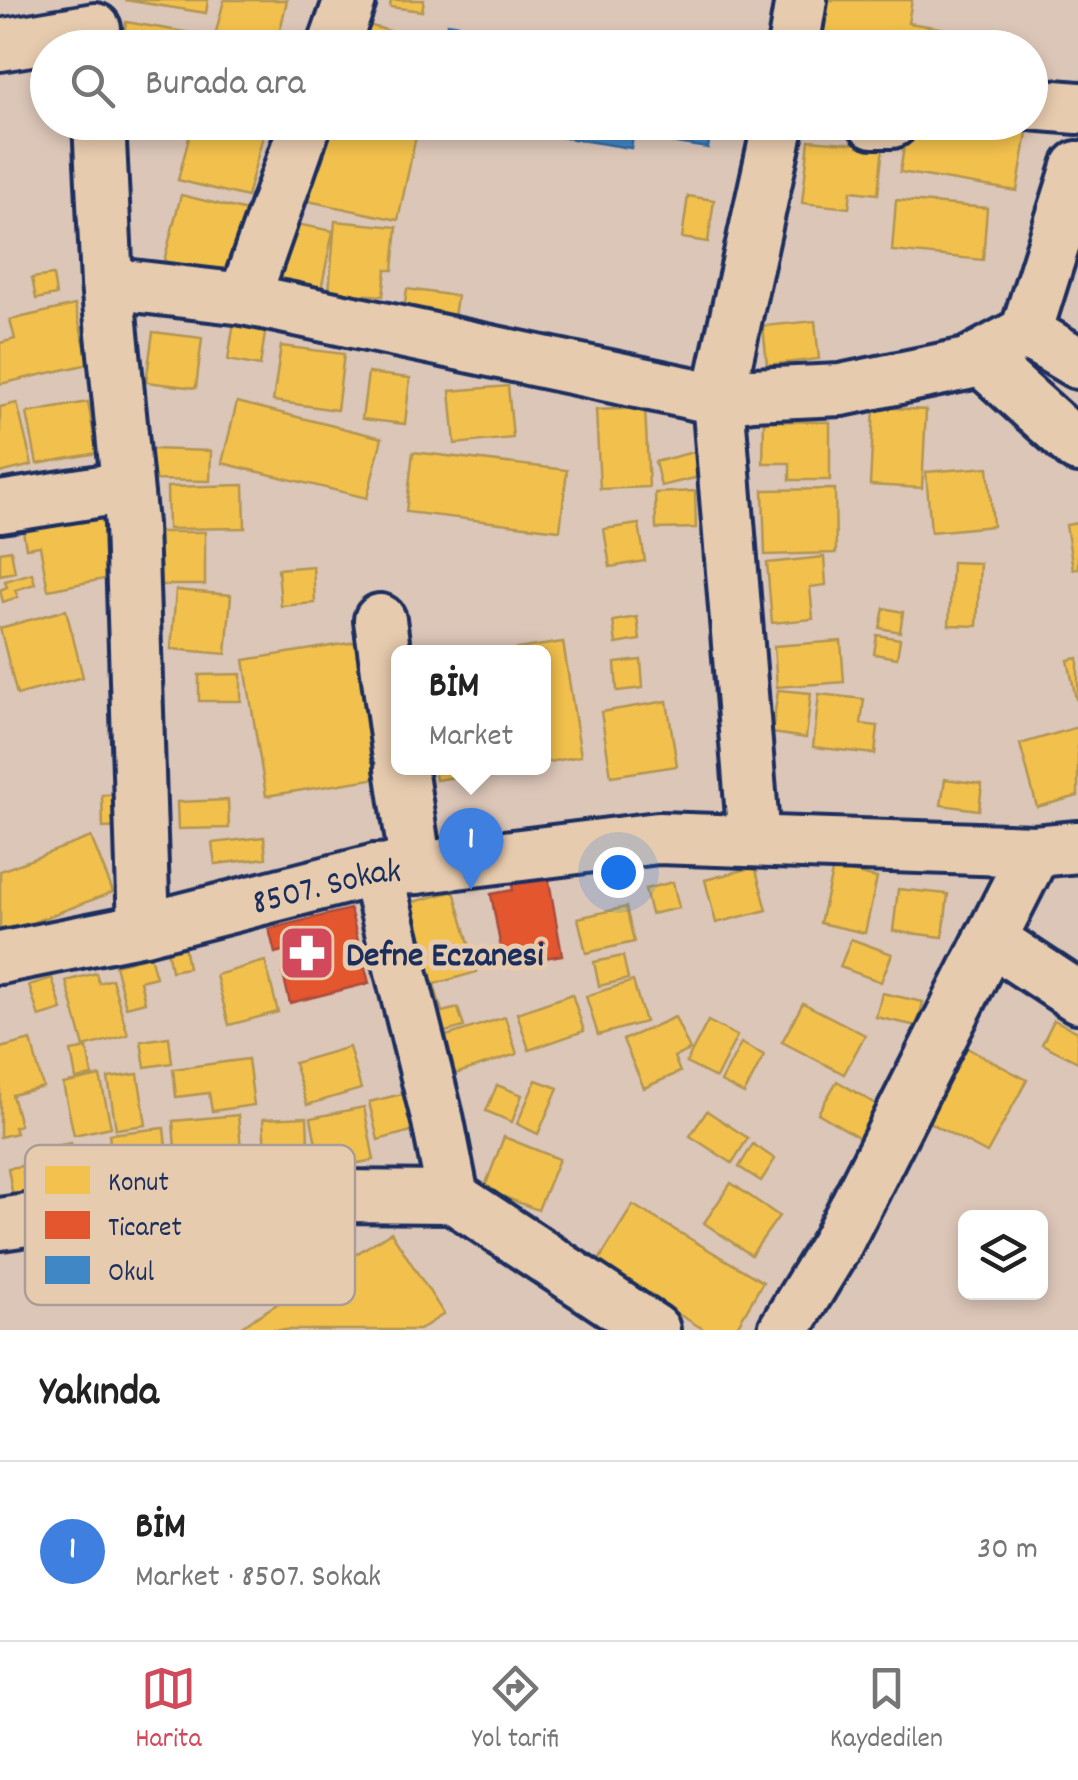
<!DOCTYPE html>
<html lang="tr">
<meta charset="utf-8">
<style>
:root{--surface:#fff;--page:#f6f6f6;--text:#222;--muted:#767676;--line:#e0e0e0;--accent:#d1495b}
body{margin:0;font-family:Dekko,sans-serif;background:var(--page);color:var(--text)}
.controls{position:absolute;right:30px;bottom:30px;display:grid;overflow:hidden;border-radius:15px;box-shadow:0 5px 15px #0003}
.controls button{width:90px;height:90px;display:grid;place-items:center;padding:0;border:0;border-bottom:2px solid var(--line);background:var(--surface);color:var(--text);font:50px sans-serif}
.you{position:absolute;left:618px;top:872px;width:35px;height:35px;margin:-25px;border:8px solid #fff;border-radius:50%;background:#1a73e8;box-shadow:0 0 0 15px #1a73e833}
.badge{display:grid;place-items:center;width:65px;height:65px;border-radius:50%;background:var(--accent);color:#fff;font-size:32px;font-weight:700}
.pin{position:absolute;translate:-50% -82px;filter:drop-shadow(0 2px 5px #0008)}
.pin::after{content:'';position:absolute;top:52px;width:35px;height:30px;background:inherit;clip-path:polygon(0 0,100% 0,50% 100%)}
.popup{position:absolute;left:391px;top:645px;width:160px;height:130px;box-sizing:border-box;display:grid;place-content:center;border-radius:15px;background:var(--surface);filter:drop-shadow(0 2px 8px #0005);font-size:32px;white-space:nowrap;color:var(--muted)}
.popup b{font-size:38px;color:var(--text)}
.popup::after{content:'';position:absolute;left:50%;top:100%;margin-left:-20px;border:20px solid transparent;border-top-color:var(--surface)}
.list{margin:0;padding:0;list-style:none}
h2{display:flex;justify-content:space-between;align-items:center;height:130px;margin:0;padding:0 40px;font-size:42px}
h2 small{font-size:32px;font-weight:400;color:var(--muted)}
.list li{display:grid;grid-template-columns:65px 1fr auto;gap:30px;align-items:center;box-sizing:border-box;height:180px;padding:0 40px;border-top:2px solid var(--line)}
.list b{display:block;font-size:38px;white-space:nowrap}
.list p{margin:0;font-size:32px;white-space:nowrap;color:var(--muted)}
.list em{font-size:32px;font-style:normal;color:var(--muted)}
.icon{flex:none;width:55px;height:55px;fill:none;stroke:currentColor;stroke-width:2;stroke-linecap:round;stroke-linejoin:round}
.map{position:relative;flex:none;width:1078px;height:1330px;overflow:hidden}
.search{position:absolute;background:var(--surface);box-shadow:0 5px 15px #0003;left:30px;right:30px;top:30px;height:110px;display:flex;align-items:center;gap:25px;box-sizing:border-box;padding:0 35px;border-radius:55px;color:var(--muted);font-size:38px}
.sheet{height:310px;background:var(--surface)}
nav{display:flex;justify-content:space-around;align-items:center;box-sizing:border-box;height:140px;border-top:2px solid var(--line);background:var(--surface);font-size:28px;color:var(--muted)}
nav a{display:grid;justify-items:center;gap:5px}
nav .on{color:var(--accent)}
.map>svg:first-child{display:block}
</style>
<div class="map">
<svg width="1078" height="1330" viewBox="0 0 1078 1330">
<rect width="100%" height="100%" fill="#dcc6b8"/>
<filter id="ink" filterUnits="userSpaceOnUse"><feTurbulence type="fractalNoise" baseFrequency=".01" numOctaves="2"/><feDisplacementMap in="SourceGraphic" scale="20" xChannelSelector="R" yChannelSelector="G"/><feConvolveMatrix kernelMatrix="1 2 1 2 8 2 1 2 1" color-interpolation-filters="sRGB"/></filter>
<g filter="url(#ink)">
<!-- homes -->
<g fill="#f2c14e" stroke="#b29553" stroke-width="2.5">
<path d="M 125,0 L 208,0 L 206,13 Z"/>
<path d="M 224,0 L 287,0 L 276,48 L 261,48 L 215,36 Z"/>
<path d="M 391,0 L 424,0 L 422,11 L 390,7 Z"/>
<path d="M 822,0 L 912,0 L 908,23 L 961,31 L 958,48 L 814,48 Z"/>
<path d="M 126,22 L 208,36 L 206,48 L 122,48 Z"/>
<path d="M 368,25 L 390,31 L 385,45 L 395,48 L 361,48 Z"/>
<path d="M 193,122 L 225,122 L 264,132 L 247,197 L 178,180 Z"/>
<path d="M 325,122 L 419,122 L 398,220 L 308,201 Z"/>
<path d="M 908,122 L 1002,122 L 1028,127 L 1017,191 L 900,172 Z"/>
<path d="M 809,140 L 883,146 L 878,194 L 851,191 L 849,208 L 802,203 Z"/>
<path d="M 181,195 L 251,212 L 235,278 L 164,261 Z"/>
<path d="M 688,196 L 714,200 L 708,242 L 682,238 Z"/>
<path d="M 896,200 L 987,208 L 983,260 L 892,251 Z"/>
<path d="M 275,220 L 333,231 L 320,295 L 262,284 Z"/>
<path d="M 335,221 L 397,227 L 393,270 L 386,270 L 383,296 L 329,292 Z"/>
<path d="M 53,275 L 56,295 L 36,299 L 32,278 Z"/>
<path d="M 407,289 L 457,296 L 453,324 L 403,317 Z"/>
<path d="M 75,305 L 89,364 L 0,384 L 0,343 L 15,339 L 10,320 Z"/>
<path d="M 815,321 L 819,359 L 767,365 L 763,326 Z"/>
<path d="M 234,322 L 266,327 L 260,366 L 228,360 Z"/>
<path d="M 153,332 L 202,338 L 196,388 L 146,382 Z"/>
<path d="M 281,346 L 344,354 L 337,410 L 273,401 Z"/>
<path d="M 368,373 L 410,378 L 405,424 L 362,419 Z"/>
<path d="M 508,386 L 513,438 L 455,444 L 450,391 Z"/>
<path d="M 88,402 L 97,453 L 37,464 L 27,413 Z"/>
<path d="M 237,402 L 382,438 L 367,498 L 222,463 Z"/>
<path d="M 17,403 L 32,465 L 0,473 L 0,407 Z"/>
<path d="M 874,407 L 926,410 L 922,488 L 870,485 Z"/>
<path d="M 645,408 L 649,487 L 600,489 L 596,410 Z"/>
<path d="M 764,421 L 830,422 L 830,480 L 790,480 L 790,463 L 763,463 Z"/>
<path d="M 150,449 L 211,451 L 210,481 L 149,480 Z"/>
<path d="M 697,451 L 703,476 L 661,486 L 655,462 Z"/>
<path d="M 413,452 L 567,470 L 560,530 L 406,512 Z"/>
<path d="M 988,467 L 993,526 L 931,532 L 926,472 Z"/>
<path d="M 244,485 L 245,528 L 168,529 L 167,487 Z"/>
<path d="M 835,489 L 836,553 L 765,555 L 763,490 Z"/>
<path d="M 695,491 L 696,528 L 656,529 L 655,493 Z"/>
<path d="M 102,515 L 114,577 L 48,590 L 40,546 L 26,548 L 23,531 Z"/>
<path d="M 1078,523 L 1078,568 L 1073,569 L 1066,525 Z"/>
<path d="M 639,524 L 645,561 L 610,567 L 604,529 Z"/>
<rect x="143" y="532" width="62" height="53"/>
<path d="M 11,550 L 15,572 L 0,575 L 0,552 Z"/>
<path d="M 824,557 L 826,585 L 810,587 L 813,619 L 772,623 L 767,563 Z"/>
<path d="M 952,562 L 980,563 L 977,626 L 949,625 Z"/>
<path d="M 313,566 L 315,603 L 281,606 L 278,569 Z"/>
<path d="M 32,573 L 35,584 L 15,590 L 18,597 L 3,602 L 0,590 L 7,587 L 5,581 Z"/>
<path d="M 176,590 L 231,595 L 226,654 L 171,649 Z"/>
<path d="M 884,608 L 903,612 L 900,632 L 880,628 Z"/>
<path d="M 66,610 L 83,677 L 17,695 L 0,628 Z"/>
<path d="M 637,617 L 640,640 L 616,644 L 613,621 Z"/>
<path d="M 877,635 L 900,639 L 897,658 L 874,654 Z"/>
<path d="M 362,641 L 384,777 L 266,796 L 244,660 Z"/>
<path d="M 841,641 L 844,682 L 777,687 L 774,646 Z"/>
<path d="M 563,642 L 581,756 L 544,763 L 544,652 L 498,652 Z"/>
<path d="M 1078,658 L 1078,699 L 1076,699 L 1068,660 Z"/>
<path d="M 641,660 L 643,688 L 617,691 L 615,663 Z"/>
<path d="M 241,674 L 241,701 L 199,701 L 199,675 Z"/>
<path d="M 778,690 L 811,693 L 806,738 L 772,733 Z"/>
<path d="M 819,694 L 864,699 L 861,724 L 878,726 L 875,754 L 813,747 Z"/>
<path d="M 667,701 L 677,766 L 611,776 L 601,712 Z"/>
<path d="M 1078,727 L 1078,796 L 1037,807 L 1020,744 Z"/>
<path d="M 434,768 L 514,768 L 436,780 Z"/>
<path d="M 945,779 L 982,784 L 979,810 L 941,805 Z"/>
<path d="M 129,794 L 129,827 L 103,828 L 102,795 Z"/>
<path d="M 228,800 L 229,828 L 178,829 L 177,802 Z"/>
<path d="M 91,837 L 113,892 L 0,935 L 0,871 Z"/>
<path d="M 264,837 L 266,858 L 215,864 L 212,843 Z"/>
<path d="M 755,867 L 767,910 L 716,923 L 705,880 Z"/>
<path d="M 833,868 L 877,878 L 865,933 L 820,923 Z"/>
<path d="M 673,882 L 679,908 L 651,914 L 645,889 Z"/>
<path d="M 898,889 L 948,894 L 943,937 L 893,931 Z"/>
<path d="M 454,891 L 477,972 L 434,984 L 442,1012 L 458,1008 L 464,1027 L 434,1035 L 399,906 Z"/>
<path d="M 626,907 L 634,942 L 586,953 L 578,918 Z"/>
<path d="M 851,939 L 892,954 L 881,982 L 840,967 Z"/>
<path d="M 183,940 L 188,968 L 171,971 L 166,943 Z"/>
<path d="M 150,956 L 156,977 L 140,981 L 145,1002 L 126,1007 L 115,965 Z"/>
<path d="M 623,956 L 628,979 L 599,986 L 594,962 Z"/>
<path d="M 265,961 L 278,1012 L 229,1025 L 216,975 Z"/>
<path d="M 96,973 L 99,983 L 112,979 L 128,1035 L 84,1047 L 66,981 Z"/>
<path d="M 52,978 L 62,1010 L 39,1017 L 29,985 Z"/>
<path d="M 633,981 L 645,1022 L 598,1035 L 586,996 Z"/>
<path d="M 882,993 L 923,1002 L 917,1026 L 876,1017 Z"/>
<path d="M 572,994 L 584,1031 L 529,1050 L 517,1013 Z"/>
<path d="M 803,1003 L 865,1035 L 844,1074 L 782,1042 Z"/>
<path d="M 505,1017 L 517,1054 L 455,1074 L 443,1037 Z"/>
<path d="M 675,1017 L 690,1050 L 674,1057 L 680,1072 L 644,1088 L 623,1040 Z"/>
<path d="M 1054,1020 L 1078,1032 L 1078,1062 L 1042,1044 Z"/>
<path d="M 708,1021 L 737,1036 L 716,1078 L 686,1063 Z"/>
<path d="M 169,1037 L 172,1063 L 145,1067 L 141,1041 Z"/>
<path d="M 31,1040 L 43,1087 L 12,1095 L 20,1125 L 14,1127 L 16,1133 L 0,1137 L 0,1048 Z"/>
<path d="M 741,1043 L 764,1055 L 744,1094 L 721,1082 Z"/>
<path d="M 349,1047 L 361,1089 L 307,1105 L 294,1063 Z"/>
<path d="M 87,1048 L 92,1076 L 76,1079 L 71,1051 Z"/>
<path d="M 967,1048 L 1027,1080 L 987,1153 L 927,1121 Z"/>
<path d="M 248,1059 L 254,1105 L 212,1111 L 209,1093 L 176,1097 L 173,1069 Z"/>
<path d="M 138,1074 L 146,1125 L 116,1129 L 108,1078 Z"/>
<path d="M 100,1076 L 111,1127 L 74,1135 L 63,1084 Z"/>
<path d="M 536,1080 L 558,1088 L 538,1134 L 517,1124 Z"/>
<path d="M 837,1081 L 879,1106 L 860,1138 L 818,1113 Z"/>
<path d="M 497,1085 L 522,1095 L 512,1122 L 486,1111 Z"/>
<path d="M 406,1093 L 415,1130 L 378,1140 L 369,1102 Z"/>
<path d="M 364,1107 L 374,1160 L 321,1170 L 311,1118 Z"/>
<path d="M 707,1111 L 748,1138 L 732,1163 L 690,1136 Z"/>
<path d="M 238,1115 L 243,1171 L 177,1177 L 173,1121 Z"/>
<path d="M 307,1117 L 309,1166 L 266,1168 L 263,1119 Z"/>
<path d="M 164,1128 L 170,1186 L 115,1192 L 109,1134 Z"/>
<path d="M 504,1137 L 559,1159 L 538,1210 L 484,1189 Z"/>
<path d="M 71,1143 L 79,1193 L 58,1197 L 50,1147 Z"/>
<path d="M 753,1144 L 775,1159 L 761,1181 L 739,1167 Z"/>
<path d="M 22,1166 L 28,1201 L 14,1203 L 8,1168 Z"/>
<path d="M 49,1168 L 53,1196 L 31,1200 L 26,1171 Z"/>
<path d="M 731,1183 L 779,1216 L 751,1255 L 704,1223 Z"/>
<path d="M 633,1205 L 763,1282 L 735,1330 L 705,1330 L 596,1265 Z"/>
<path d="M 391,1232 L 444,1314 L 419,1330 L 236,1330 Z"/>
</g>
<!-- shops -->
<g fill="#e4572e" stroke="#a84b3c" stroke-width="2.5">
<path d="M 546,864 L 562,955 L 504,965 L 491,894 L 513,890 L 509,870 Z"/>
<path d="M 350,909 L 369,983 L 290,1003 L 283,974 L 302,969 L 297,947 L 275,953 L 269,929 Z"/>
</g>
<!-- schools -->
<g fill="#3f88c5" stroke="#346da6" stroke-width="2.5">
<path d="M 447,23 L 493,30 L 600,48 L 443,48 Z"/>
<path d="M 550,122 L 712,122 L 708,148 L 633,136 L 631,148 L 548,135 Z"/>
</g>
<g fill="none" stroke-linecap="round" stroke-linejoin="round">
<!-- minor casing -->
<g stroke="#1b2f5e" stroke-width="58">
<g id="minor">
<path d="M 0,45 L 95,29"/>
<path d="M 333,48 L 350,0"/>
<path d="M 793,48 L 801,0"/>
<path d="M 1030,104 L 1078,108"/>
<path d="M 99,122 L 107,283 L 131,524 L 144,929"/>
<path d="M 873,122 L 892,122"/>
<path d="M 107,283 L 244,299 L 718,399 L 752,394 L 841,390 L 967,364 L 1026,332 L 1078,167"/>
<path d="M 244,299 L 306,122"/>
<path d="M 1026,332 L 1078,363"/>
<path d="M 979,358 L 1078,447"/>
<path d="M 0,507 L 127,487"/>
<path d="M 380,620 L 398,751"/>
<path d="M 401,768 L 416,868"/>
<path d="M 754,841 L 718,399 L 779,122"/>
<path d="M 376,870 L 438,1121 L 453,1197"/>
<path d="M 990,939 L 1078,997"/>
<path id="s1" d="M 0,958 L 144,929 L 376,870 L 416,868 L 658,838 L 1035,851 L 1078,847"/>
<path d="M 0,1224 L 196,1195 L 453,1197 L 654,1330"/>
<path d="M 784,1330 L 837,1243 L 1035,851"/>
</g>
</g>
<!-- minor -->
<use href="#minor" stroke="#e7cbae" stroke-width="50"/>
</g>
</g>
<!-- icons -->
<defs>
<g id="pharmacy-square" transform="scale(2.875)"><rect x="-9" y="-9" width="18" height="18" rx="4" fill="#d1495b" stroke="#e7cbae"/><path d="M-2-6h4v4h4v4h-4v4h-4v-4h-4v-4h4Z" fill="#fff"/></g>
</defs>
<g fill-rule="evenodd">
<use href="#pharmacy-square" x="307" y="953"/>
</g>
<g text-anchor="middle" stroke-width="10" stroke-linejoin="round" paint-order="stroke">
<!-- street labels -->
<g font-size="35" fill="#1b2f5e" stroke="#e7cbae">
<text dy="12" stroke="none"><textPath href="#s1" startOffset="335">8507. Sokak</textPath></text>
</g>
<!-- poi labels -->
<g font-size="35" font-weight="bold" fill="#1b2f5e" stroke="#e7cbae" text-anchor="start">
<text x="346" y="965">Defne Eczanesi</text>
</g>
</g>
<!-- legend -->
<rect x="25" y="1145" width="330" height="160" rx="15" fill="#e7cbae" stroke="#aa9c96" stroke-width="2.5"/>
<rect x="45" y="1166" width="45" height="28" fill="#f2c14e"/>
<rect x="45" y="1211" width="45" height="28" fill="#e4572e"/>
<rect x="45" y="1256" width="45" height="28" fill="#3f88c5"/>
<g font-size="28" fill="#1b2f5e">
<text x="108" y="1190">Konut</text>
<text x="108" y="1235">Ticaret</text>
<text x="108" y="1280">Okul</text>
</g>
</svg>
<div class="controls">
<button><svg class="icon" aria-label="layers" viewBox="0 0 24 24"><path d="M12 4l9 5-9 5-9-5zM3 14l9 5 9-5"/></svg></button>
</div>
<div class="you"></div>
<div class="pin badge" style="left:471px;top:890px;background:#3f7fe0">1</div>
<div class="popup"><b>BİM</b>Market</div>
<div class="search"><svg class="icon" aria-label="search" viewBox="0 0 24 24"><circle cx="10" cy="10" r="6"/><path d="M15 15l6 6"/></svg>Burada ara</div>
</div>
<section class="sheet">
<h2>Yakında<small></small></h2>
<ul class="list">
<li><span class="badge" style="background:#3f7fe0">1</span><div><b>BİM</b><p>Market · 8507. Sokak</p></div><em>30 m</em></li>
</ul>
</section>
<nav>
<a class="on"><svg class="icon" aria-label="map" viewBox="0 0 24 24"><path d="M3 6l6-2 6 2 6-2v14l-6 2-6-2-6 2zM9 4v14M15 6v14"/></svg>Harita</a>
<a><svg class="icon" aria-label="directions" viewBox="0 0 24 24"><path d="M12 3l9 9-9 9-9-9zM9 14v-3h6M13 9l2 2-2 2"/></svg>Yol tarifi</a>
<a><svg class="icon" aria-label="saved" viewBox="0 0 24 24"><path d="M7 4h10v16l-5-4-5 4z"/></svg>Kaydedilen</a>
</nav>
